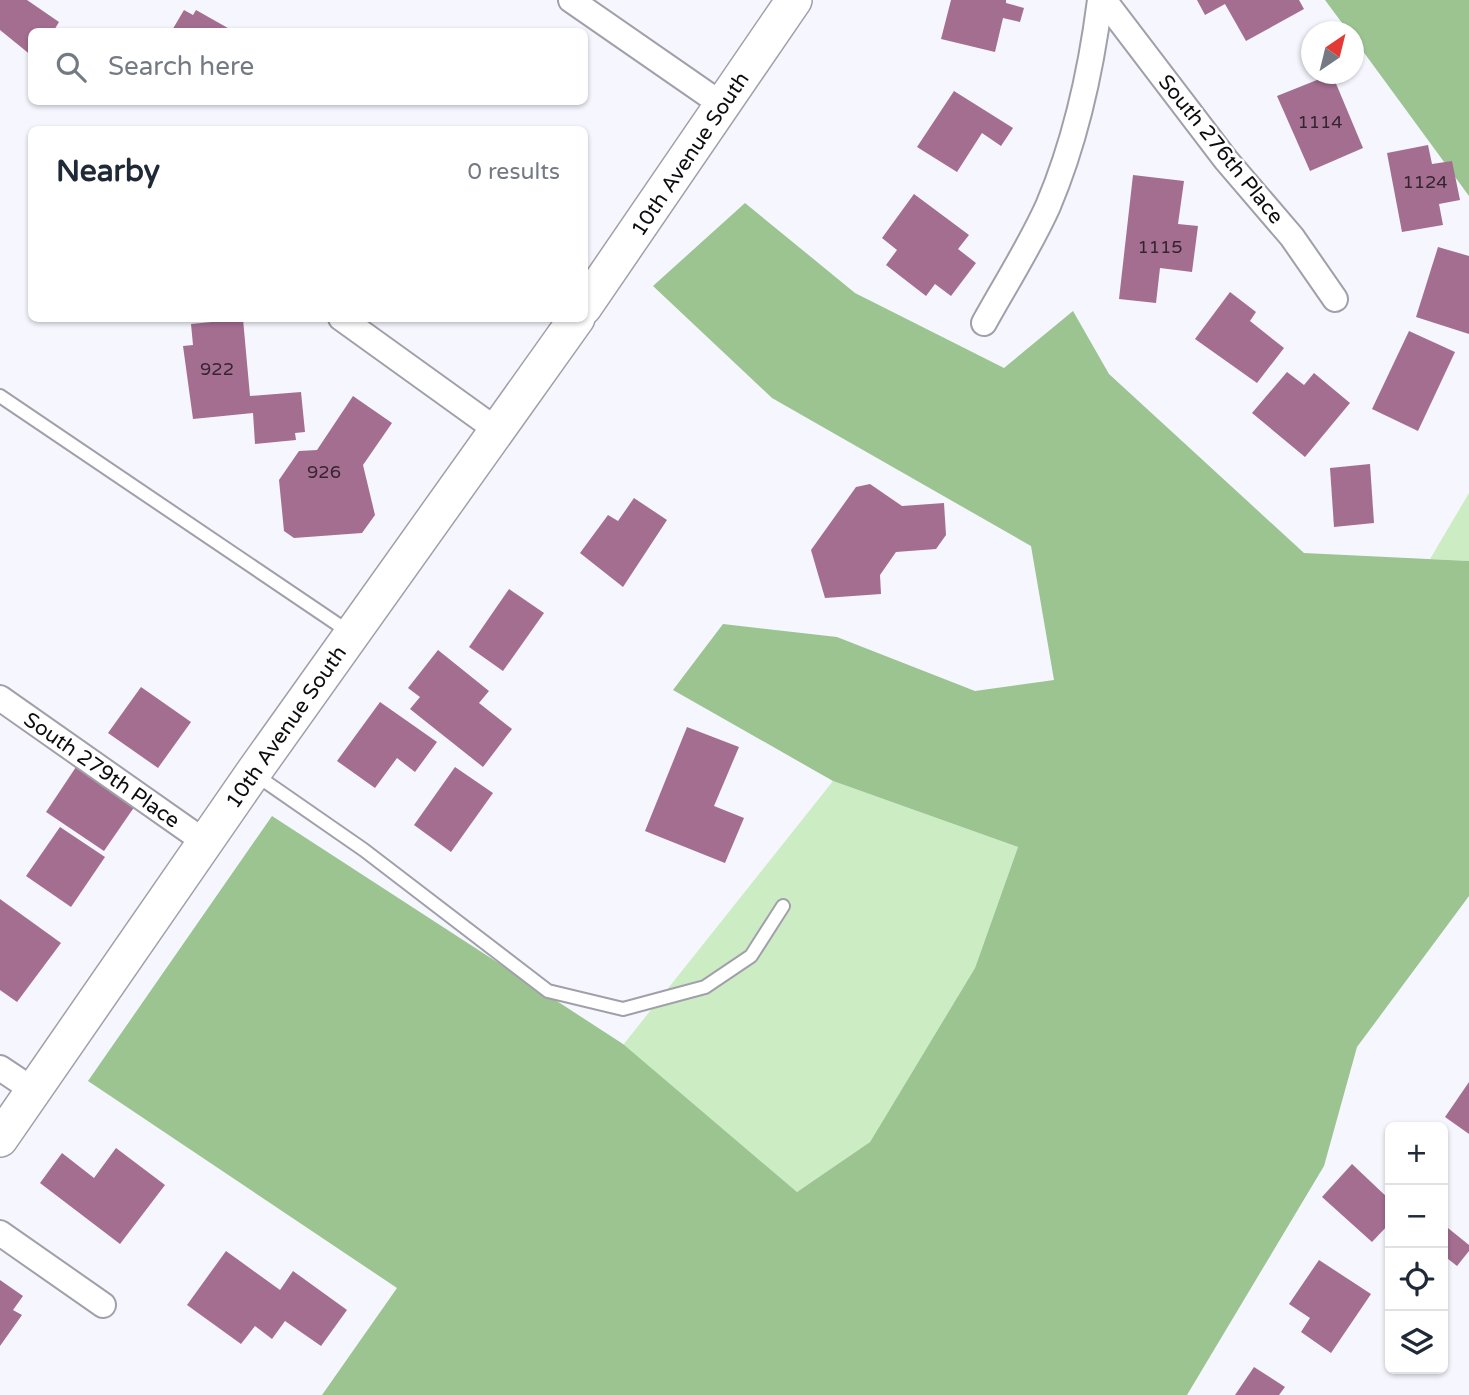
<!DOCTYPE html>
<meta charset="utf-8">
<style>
:root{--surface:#fff;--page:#f2f2f3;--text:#1f2937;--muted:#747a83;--line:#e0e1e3}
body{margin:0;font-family:"Varela Round",sans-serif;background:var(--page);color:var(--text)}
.controls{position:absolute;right:21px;bottom:21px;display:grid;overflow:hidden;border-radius:10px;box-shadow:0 2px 5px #0004}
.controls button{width:63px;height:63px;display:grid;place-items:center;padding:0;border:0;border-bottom:2px solid var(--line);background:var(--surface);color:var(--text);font:35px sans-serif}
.compass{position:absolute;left:1301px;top:21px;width:63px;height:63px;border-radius:50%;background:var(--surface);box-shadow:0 2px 5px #0004;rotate:35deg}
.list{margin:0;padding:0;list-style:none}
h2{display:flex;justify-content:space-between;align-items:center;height:91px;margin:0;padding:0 28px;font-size:30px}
h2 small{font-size:23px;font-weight:400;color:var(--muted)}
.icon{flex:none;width:38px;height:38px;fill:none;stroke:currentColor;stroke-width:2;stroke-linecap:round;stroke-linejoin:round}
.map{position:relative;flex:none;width:1469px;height:1395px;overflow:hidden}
.search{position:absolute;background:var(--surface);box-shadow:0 2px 5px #0004;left:28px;top:28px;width:560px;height:77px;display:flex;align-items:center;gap:18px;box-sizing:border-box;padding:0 24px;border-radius:10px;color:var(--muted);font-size:26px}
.panel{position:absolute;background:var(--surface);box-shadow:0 2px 5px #0004;left:28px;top:126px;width:560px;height:196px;border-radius:10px}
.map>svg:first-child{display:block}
</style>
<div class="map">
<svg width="1469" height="1395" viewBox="0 0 1469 1395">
<rect width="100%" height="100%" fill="#f6f6fe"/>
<!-- green -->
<g fill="#ccedc4">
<path d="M 1469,493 L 1469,561 L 1430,559 Z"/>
<path d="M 833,781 L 1018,847 L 975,968 L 870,1142 L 797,1192 L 623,1045 Z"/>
</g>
<!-- forest -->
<g fill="#9bc491">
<path d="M 1325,0 L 1469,0 L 1469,196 L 1354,39 L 1354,32 L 1348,31 Z"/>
<path d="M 745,203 L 855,293 L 1004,368 L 1073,311 L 1109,374 L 1304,553 L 1469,561 L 1469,896 L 1357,1047 L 1324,1166 L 1187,1395 L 322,1395 L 397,1288 L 88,1081 L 272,816 L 623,1044 L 797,1192 L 870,1142 L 975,968 L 1018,847 L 833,781 L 673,690 L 723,624 L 837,637 L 975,691 L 1054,680 L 1031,546 L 772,398 L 653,286 Z"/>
</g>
<!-- building -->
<g fill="#a46e91">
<path d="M 0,0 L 27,0 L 59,22 L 53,32 L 32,32 L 32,56 L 0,30 Z"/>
<path d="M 951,0 L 1006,0 L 1006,3 L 1024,8 L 1020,22 L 1003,18 L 995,52 L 941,39 Z"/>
<path d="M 1197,0 L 1299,0 L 1304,9 L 1246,41 L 1225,4 L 1205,15 Z"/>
<path d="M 184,10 L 193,15 L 196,10 L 235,32 L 171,32 Z"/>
<path d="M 1332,74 L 1363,148 L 1310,171 L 1277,96 Z"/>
<path d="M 954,91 L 1013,128 L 1001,146 L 982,133 L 957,172 L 917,147 Z"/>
<path d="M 1428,145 L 1432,164 L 1452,161 L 1460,200 L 1439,204 L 1443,225 L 1402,232 L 1387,153 Z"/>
<path d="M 1133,175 L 1184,181 L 1178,224 L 1198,226 L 1192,272 L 1160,268 L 1156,303 L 1119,299 Z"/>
<path d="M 914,194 L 969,235 L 958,249 L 976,263 L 951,296 L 935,284 L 926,296 L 886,265 L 897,250 L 882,238 Z"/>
<path d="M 1438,247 L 1469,256 L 1469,334 L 1416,317 Z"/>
<path d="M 1230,292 L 1256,312 L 1250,321 L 1284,348 L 1257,383 L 1195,339 Z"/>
<path d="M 243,319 L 250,396 L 301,392 L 305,432 L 295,433 L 296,440 L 255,444 L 253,413 L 193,419 L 183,346 L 193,345 L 191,324 Z"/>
<path d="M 1409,331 L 1455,352 L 1418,431 L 1372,409 Z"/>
<path d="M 1287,372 L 1304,385 L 1314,373 L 1350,403 L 1305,457 L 1252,413 Z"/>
<path d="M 353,396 L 392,423 L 363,465 L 375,515 L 362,533 L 294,538 L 284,531 L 279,480 L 299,451 L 317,450 Z"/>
<path d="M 1370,464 L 1374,523 L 1334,527 L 1330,468 Z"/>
<path d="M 870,484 L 902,506 L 944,503 L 946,535 L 936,549 L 896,552 L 880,575 L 881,594 L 825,598 L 811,550 L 856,487 Z"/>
<path d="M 634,498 L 667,520 L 623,587 L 580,553 L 608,515 L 618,521 Z"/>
<path d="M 509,589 L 544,613 L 503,671 L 469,647 Z"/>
<path d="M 438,650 L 489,691 L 479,703 L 512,729 L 483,767 L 410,709 L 420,697 L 408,688 Z"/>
<path d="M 141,687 L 191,722 L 158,768 L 108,733 Z"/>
<path d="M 380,702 L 437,742 L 415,772 L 397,758 L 375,788 L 337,761 Z"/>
<path d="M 687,727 L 739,747 L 714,806 L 744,818 L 725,863 L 645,831 Z"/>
<path d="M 78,764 L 137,803 L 104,851 L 46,812 Z"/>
<path d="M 455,767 L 493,793 L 451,852 L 414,825 Z"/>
<path d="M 60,827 L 105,857 L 71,907 L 26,876 Z"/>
<path d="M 0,899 L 61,943 L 17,1002 L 0,990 Z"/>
<path d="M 1469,1082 L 1469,1134 L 1445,1117 Z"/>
<path d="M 116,1148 L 165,1185 L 120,1244 L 40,1183 L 62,1153 L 94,1178 Z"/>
<path d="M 1352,1164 L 1390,1200 L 1390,1223 L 1372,1242 L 1322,1197 Z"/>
<path d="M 1443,1224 L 1469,1245 L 1469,1251 L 1457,1266 L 1443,1255 Z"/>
<path d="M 226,1251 L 280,1290 L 293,1271 L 347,1310 L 321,1346 L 285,1321 L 272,1339 L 255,1326 L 241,1344 L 187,1305 Z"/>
<path d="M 1319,1260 L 1371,1294 L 1331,1353 L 1301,1332 L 1310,1318 L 1289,1304 Z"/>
<path d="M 0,1280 L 23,1296 L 13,1310 L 22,1315 L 0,1346 Z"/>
<path d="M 1254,1367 L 1285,1387 L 1279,1395 L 1235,1395 Z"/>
</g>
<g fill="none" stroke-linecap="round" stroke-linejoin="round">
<!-- lane casing -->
<g stroke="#a1a0aa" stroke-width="16">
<g id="lane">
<path d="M 0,396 L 352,634"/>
<path d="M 253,773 L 364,850 L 548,991 L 623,1009 L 705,987 L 751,956 L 783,906"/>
</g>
</g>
<!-- street casing -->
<g stroke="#a1a0aa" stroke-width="28">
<g id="street">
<path d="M 571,0 L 724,106"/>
<path d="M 1104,0 L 1226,160 L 1292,237 L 1335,299"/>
<path d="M 341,318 L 498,431"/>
<path d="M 984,323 C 1005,285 1030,246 1048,206 C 1076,140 1091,71 1100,0"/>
<path d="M 0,698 L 205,842"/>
<path d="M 0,1068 L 33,1090"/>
<path d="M 0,1233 L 103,1305"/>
</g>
</g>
<!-- secondary casing -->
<g stroke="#a1a0aa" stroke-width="38">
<g id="secondary">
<path d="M 584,307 L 794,0"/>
<path d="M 0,1139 L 253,773 L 577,318"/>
</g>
</g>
<!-- lane -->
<use href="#lane" stroke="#fff" stroke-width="12"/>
<!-- street -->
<use href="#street" stroke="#fff" stroke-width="24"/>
<!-- secondary -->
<use href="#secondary" stroke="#fff" stroke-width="35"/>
</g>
<g text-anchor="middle" stroke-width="5" stroke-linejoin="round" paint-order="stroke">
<!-- number labels -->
<g font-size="18" fill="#332530">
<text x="1320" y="128">1114</text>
<text x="1425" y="188">1124</text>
<text x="1160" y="253">1115</text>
<text x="217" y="375">922</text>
<text x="324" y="478">926</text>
</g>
<!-- street labels -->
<g font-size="21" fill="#0d0d10" stroke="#fff">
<text transform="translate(1221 149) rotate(51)" y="7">South 276th Place</text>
<text transform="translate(690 154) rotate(-56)" y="7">10th Avenue South</text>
<text transform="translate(286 727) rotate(-55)" y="7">10th Avenue South</text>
<text transform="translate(102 770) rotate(35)" y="7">South 279th Place</text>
</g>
</g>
</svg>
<div class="controls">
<button>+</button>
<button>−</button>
<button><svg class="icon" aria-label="locate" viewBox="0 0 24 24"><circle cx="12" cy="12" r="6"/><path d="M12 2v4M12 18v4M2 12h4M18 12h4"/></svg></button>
<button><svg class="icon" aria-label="layers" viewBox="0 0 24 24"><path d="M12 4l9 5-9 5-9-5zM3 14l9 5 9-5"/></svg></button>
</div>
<svg class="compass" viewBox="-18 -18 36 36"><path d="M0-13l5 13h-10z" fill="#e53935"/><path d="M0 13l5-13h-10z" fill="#747a83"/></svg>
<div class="search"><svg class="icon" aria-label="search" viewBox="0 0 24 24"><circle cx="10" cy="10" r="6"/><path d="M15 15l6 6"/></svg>Search here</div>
<section class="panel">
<h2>Nearby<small>0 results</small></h2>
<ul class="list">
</ul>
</section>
</div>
